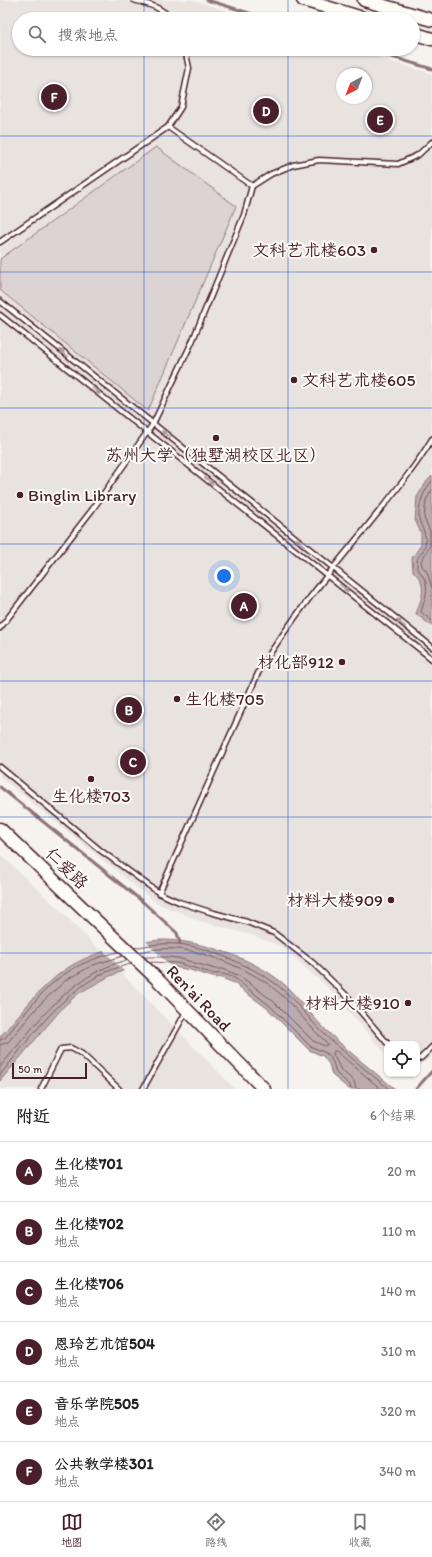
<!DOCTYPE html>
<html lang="zh">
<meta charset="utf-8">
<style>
:root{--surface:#fff;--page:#f6f6f6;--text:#202124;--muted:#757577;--line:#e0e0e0;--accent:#4a1f2b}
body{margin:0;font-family:Itim,"LXGW WenKai TC",sans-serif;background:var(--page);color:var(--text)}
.controls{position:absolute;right:12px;bottom:12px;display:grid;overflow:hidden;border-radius:8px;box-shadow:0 1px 3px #0004}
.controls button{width:36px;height:36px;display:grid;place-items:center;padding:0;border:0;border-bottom:1px solid var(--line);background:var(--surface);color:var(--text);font:20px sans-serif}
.compass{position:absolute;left:336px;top:68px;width:36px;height:36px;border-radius:50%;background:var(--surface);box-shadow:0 1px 3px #0004;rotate:222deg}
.scale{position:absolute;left:12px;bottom:10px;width:75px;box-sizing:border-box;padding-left:4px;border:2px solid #4a1f2b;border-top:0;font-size:11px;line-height:14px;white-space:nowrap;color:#4a1f2b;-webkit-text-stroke:3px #fdfcf7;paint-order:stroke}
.you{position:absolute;left:224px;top:576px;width:14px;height:14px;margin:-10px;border:3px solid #fff;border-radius:50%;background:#1a73e8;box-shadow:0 0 0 6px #1a73e833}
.badge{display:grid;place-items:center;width:26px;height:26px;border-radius:50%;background:var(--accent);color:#fff;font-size:13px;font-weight:700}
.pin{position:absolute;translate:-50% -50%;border:2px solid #fff;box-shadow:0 1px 4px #0006}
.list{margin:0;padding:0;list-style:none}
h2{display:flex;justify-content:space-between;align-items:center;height:52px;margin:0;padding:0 16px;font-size:17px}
h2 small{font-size:13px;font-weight:400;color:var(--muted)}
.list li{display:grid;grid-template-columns:26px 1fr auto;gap:12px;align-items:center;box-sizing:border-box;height:60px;padding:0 16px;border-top:1px solid var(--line)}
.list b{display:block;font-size:15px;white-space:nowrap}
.list p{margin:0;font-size:13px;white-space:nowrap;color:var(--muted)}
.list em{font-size:13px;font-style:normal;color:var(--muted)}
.icon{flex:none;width:22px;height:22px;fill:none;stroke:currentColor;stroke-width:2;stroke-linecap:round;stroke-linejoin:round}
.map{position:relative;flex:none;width:432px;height:1089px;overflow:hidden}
.search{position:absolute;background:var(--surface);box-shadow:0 1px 3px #0004;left:12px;right:12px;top:12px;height:44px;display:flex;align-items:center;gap:10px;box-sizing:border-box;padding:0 14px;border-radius:22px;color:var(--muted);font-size:15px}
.sheet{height:412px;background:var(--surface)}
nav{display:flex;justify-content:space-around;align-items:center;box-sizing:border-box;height:56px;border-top:1px solid var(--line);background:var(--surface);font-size:11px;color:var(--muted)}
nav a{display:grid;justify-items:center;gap:2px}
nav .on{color:var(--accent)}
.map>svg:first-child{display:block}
</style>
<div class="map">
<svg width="432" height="1089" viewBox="0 0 432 1089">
<rect width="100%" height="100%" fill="#f6f3ef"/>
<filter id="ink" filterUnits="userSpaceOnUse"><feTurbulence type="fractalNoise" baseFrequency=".025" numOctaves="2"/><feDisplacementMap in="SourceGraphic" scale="8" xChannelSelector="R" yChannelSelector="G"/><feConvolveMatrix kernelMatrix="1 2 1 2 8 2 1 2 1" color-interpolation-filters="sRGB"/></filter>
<g filter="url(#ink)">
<!-- built -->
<g fill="#e9e3e0" fill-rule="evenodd">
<path d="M 0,0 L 192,0 L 253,19 L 19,19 L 19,49 L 350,49 L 432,74 L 432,1057 L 419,1065 L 417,1065 L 417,1044 L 387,1044 L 387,1054 L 383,1051 L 329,989 L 282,947 L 250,935 L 200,921 L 156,903 L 0,777 ZM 342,74 L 366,74 L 366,98 L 342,98 Z"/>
<path d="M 0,854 L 60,910 L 235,1089 L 0,1089 Z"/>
</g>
<!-- green -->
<path fill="#dcd4d2" stroke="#937a7e" d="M 156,147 L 236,206 L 148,411 L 0,290 L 0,259 Z"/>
<!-- water -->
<g fill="#bbabac" stroke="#8e7378">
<path d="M 432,476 L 432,626 L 416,614 C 422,597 428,585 413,571 L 412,558 L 421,545 L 421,533 L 415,520 L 417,497 L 427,481 Z"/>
<path d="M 159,940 C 198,939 257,959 286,986 C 301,1001 314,1019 329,1033 C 350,1053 373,1071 395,1089 L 349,1089 L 332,1075 L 329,1064 L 323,1056 L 309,1050 L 267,1008 L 238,987 L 237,984 L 219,977 L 216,978 L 190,970 L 168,966 L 128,969 L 110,976 L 79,993 L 64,1006 L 0,1081 L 0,1037 C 20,1014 40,987 66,969 C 93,951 128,944 159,940 Z"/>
</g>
<!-- pier -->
<path fill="#f6f3ef" d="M 145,940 L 172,968 L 143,968 L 125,972 L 103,950 Z"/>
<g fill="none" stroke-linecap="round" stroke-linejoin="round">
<!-- shore -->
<g stroke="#77575f" stroke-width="1">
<path d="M 432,481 C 423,491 418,506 419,519 C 421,528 428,535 425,546 C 422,557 416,552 417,569 C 432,584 426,594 421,612 L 432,621"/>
<path d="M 432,490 L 426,500 L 424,518 L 430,531 L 430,546 L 421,561 L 422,566 L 427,572 L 432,588"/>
<path d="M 134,948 C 148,945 162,943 177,944 C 206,946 260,969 282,989 C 299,1004 311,1022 328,1038 C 348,1055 368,1072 389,1089"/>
<path d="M 139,952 C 152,949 165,948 178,949 C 207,952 257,972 278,992 C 296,1007 309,1027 327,1043 L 327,1045 L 325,1046 L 313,1041 L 273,1001 L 240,976 L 222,969 L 215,969 L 178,958 L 168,957 L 144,957"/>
<path d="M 149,962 L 177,963 L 215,974 C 222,972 238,978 242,984 L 269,1005 L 310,1046 L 326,1053 L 333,1062 L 336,1073 L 350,1085 L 351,1089"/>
<path d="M 0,1040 L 5,1038 C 24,1015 43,987 69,971 C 84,962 101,956 118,952"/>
<path d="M 0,1045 L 8,1042 L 41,1003 L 66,980 L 93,965 L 123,956"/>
<path d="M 0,1067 C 36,1024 69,975 127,960"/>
<path d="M 0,1075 C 36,1031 72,976 131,964"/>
<path d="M 356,1089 L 354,1081 L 341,1070 L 333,1054 L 334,1051 L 336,1051 L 381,1089"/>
</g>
<!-- stream -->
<g stroke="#8e7378" stroke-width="3">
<path d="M 207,0 L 269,19"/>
<path d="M 366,49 L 432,69"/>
<path d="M 0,787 L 143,902 L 177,933 L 180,943"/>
<path d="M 416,1089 L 432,1071"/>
</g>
<!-- service casing -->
<g stroke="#4a1f2b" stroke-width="7">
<g id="service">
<path d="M 134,0 C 147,4 162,7 171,19"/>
<path d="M 185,49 L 189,68 L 181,107 L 168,127 L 252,186 L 271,174 L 293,165 L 319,160 L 398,164 L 418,155 L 432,142"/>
<path d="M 0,242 L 168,127"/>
<path d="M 0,301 L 432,647"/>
<path d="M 0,315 L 432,659"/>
<path d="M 0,628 L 92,510 L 153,424 L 192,342 L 244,215 L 252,186"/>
<path d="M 0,767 L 100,850 L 159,893 L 179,902 L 210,912 L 247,922 L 274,933 L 313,963 L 349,998 L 388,1044"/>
<path d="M 159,893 L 260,669 C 291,619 328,574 365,529 C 388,500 413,471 432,439"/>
<path d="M 417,1059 L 421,1058 L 432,1047"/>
<path d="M 41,1089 L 61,1049 L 71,1048 L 82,1054 L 119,1089"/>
<path d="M 143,1089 L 186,1012"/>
</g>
</g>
<!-- secondary casing -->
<g stroke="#4a1f2b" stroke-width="15">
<g id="secondary">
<path d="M 303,0 L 366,19"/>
<path d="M 364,0 L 432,20"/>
<path d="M 413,33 L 432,39"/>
<path d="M 0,829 L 156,978 L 264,1089"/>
</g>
</g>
<!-- service -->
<use href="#service" stroke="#fdfcf7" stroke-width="4"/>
<!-- secondary -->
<use href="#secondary" stroke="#fdfcf7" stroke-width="12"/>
</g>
<!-- one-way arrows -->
<defs><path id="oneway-solid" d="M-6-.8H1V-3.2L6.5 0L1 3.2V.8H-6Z"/></defs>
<g fill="#ac999b">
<use href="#oneway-solid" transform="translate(64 353) rotate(-141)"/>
<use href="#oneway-solid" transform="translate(96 391) rotate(39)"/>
<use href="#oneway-solid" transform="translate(166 434) rotate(-141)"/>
<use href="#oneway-solid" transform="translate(209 481) rotate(39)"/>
<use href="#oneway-solid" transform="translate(300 542) rotate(-141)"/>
<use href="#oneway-solid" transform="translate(344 588) rotate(39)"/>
<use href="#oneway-solid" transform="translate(401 623) rotate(-141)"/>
</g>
</g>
<!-- grid -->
<path fill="none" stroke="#1d4ed8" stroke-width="1" stroke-opacity="0.55" d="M 144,0 L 144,19M 288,0 L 288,19M 144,49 L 144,1089M 288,49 L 288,1089M 0,136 L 432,136M 0,272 L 432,272M 0,408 L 432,408M 0,544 L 432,544M 0,681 L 432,681M 0,817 L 432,817M 0,953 L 432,953"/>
<!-- markers -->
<g fill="#4a1f2b" stroke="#fdfcf7" stroke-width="1.5">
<circle cx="374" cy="250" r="4"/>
<circle cx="294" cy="380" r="4"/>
<circle cx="216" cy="438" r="4"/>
<circle cx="20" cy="495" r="4"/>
<circle cx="342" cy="662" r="4"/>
<circle cx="177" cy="699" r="4"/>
<circle cx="91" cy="779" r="4"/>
<circle cx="391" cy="900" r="4"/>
<circle cx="408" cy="1003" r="4"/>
</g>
<g text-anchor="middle" stroke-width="4" stroke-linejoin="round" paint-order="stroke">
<!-- poi labels -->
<g font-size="17" fill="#4a1f2b" stroke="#fdfcf7" text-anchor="end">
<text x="366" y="256">文科艺术楼603</text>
<text x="302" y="386" text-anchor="start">文科艺术楼605</text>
<text x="216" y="461" text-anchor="middle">苏州大学（独墅湖校区北区）</text>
<text x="28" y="501" text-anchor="start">Binglin Library</text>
<text x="334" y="668">材化部912</text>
<text x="185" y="705" text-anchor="start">生化楼705</text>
<text x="91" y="802" text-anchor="middle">生化楼703</text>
<text x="383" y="906">材料大楼909</text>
<text x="400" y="1009">材料大楼910</text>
</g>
<!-- street labels -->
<g font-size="17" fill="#4a1f2b" stroke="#fdfcf7">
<text transform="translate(67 868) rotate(44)" y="6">仁爱路</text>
<text transform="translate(199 998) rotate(46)" y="6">Ren'ai Road</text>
</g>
</g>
</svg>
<div class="controls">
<button><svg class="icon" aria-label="locate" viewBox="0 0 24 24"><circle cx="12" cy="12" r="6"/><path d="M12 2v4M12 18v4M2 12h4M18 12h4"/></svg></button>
</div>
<svg class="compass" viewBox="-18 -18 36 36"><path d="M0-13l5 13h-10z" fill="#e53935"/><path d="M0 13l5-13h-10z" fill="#757577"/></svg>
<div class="scale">50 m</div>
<div class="you"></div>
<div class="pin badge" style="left:244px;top:606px">A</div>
<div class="pin badge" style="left:129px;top:710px">B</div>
<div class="pin badge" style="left:133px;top:762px">C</div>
<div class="pin badge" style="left:266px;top:111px">D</div>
<div class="pin badge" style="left:380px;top:120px">E</div>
<div class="pin badge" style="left:54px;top:97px">F</div>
<div class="search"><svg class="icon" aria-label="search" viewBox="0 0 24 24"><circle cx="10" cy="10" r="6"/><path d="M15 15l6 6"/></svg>搜索地点</div>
</div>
<section class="sheet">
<h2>附近<small>6个结果</small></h2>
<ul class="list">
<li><span class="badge">A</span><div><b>生化楼701</b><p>地点</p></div><em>20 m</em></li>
<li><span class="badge">B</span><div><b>生化楼702</b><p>地点</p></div><em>110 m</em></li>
<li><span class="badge">C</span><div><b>生化楼706</b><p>地点</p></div><em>140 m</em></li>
<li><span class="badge">D</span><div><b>恩玲艺术馆504</b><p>地点</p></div><em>310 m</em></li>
<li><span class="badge">E</span><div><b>音乐学院505</b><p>地点</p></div><em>320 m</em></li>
<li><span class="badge">F</span><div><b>公共教学楼301</b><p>地点</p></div><em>340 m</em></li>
</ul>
</section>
<nav>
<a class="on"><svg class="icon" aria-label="map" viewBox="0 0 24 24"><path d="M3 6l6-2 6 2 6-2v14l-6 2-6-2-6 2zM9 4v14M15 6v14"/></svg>地图</a>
<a><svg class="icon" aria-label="directions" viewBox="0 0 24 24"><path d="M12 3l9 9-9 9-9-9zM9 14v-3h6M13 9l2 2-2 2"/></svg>路线</a>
<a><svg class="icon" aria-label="saved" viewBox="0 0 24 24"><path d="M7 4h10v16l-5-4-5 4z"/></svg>收藏</a>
</nav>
